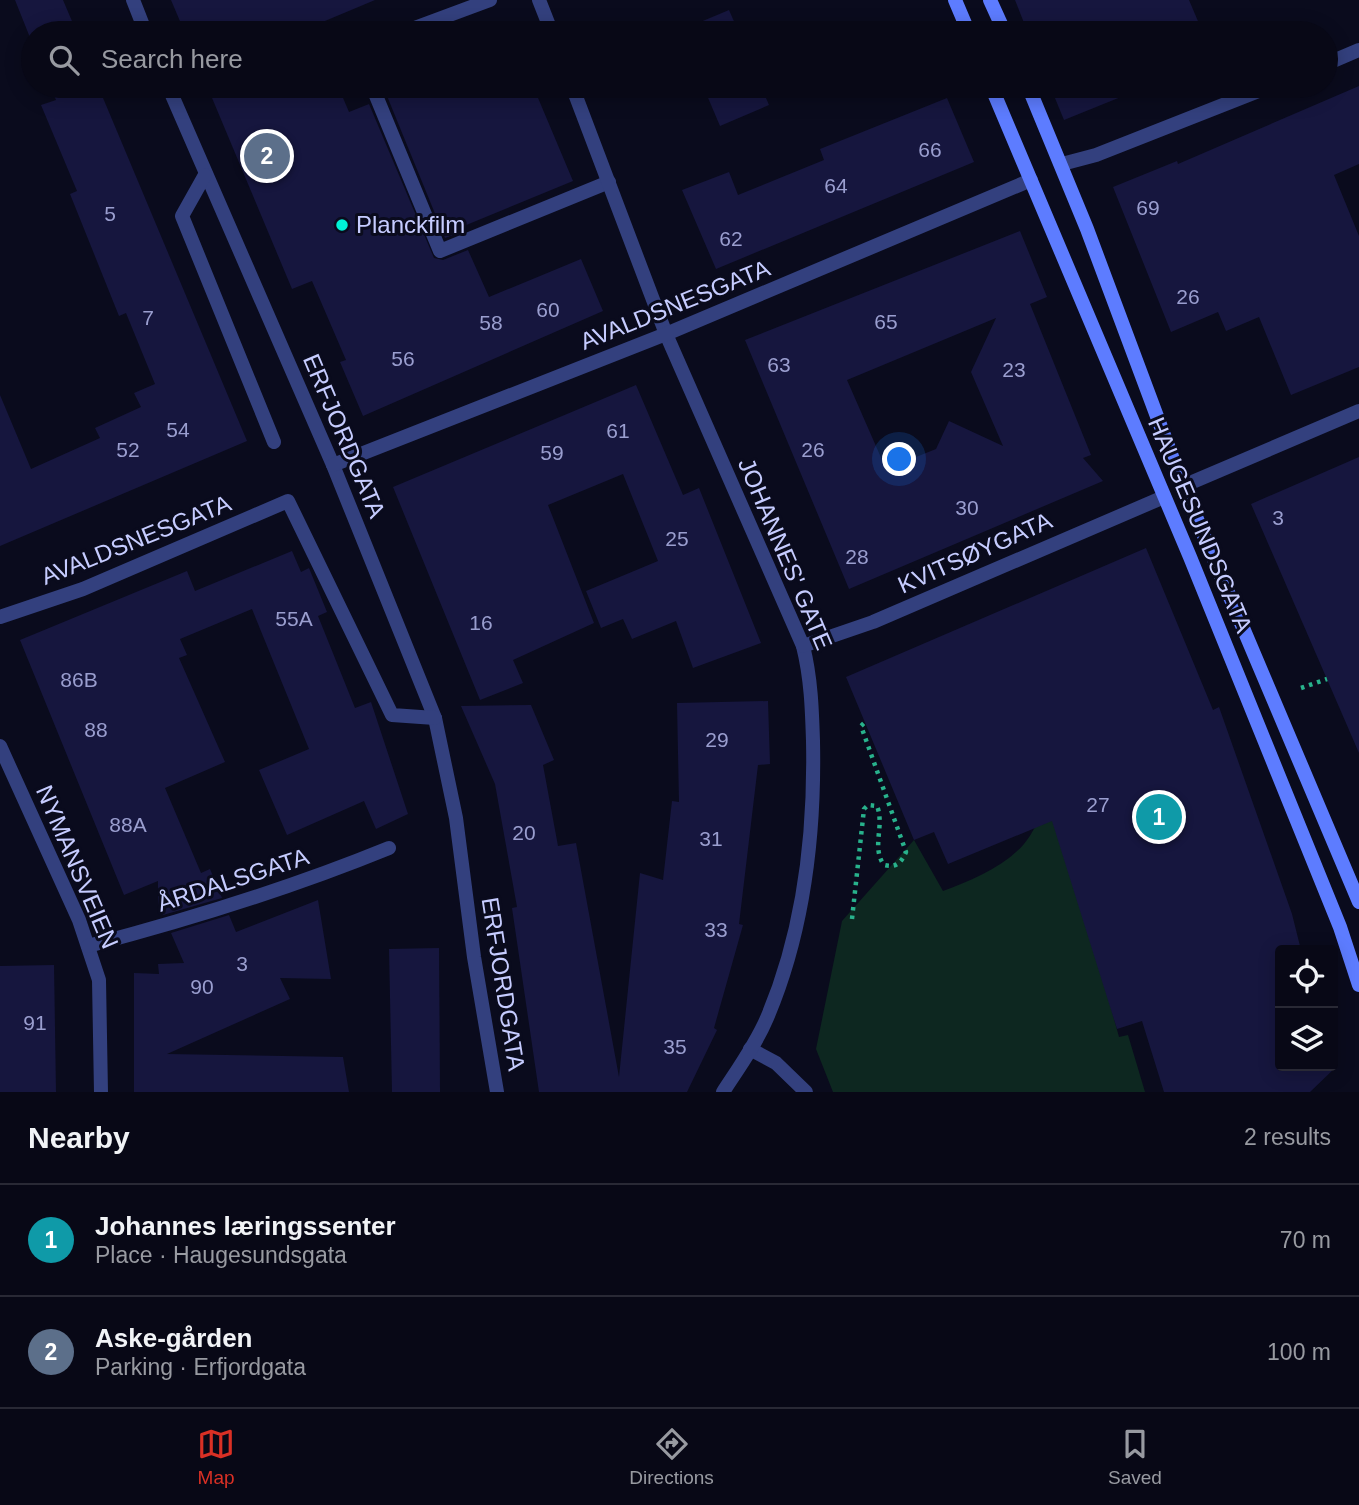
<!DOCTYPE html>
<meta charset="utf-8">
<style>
:root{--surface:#080816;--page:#11111f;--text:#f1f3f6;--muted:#989aa1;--line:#292935;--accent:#d93025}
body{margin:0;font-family:Helvetica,sans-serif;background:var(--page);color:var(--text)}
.controls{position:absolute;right:21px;bottom:21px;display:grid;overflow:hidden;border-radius:7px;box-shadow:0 4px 18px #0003}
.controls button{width:63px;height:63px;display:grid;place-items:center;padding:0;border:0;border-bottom:2px solid var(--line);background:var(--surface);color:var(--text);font:35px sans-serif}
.you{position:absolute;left:900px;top:460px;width:24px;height:24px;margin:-18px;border:5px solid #fff;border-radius:50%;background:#1a73e8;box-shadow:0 0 0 10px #1a73e833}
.badge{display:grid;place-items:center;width:46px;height:46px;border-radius:50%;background:var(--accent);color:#fff;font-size:23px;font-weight:700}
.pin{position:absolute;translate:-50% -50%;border:4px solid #fff;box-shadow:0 2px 7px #0006}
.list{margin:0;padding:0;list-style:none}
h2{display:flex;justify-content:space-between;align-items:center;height:91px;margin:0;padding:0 28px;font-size:30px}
h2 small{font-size:23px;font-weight:400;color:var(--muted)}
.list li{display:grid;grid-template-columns:46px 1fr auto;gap:21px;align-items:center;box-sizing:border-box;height:112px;padding:0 28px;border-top:2px solid var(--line)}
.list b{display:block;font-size:26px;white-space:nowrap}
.list p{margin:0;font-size:23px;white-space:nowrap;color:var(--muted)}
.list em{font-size:23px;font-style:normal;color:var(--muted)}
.icon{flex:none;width:38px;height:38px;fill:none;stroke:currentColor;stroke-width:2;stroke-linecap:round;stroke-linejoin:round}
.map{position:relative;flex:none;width:1359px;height:1092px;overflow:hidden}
.search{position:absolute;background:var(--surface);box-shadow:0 4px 18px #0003;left:21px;right:21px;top:21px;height:77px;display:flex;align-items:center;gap:18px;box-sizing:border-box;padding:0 24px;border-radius:38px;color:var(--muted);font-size:26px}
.sheet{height:315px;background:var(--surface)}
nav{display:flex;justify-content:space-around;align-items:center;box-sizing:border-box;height:98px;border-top:2px solid var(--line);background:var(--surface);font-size:19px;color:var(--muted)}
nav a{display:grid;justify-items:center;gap:4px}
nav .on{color:var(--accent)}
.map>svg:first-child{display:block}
</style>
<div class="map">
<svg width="1359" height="1092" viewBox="0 0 1359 1092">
<rect width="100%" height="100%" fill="#0a0b1d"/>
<!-- green -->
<path fill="#0d2720" d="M 1057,810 L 1119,1037 L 1128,1035 L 1145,1092 L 833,1092 L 816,1049 L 842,921 L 914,840 L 943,891 C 970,881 1004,867 1024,844 C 1039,826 1033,819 1057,810 Z"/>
<!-- building -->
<g fill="#16163e" fill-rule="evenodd">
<path d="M 15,0 L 63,0 L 77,33 L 33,33 L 33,45 Z"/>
<path d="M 171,0 L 375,0 L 313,26 L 316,33 L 185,33 Z"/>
<path d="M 1015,0 L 1189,0 L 1203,33 L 1028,33 Z"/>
<path d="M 729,10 L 739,33 L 681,33 L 679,31 Z"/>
<path d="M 50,86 L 98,86 L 247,441 L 0,546 L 0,395 L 31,469 L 100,438 L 95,428 L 141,407 L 134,393 L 155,384 L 126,313 L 119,316 L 70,194 L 77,191 L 41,105 L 56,100 Z"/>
<path d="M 207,86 L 338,86 L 349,112 L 369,104 L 434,258 L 443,260 L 468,250 L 489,297 L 581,259 L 603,311 L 363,416 L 340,362 L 346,360 L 312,281 L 292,289 Z"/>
<path d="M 412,86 L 533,86 L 573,181 L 459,228 L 461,232 L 445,238 L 387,96 Z"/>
<path d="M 703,86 L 761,86 L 769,105 L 720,126 Z"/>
<path d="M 1050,86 L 1148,86 L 1064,120 Z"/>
<path d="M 1359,86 L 1359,164 L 1334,175 L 1359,236 L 1359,367 L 1291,395 L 1259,317 L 1226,331 L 1218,312 L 1171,332 L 1113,187 L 1177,161 L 1178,164 Z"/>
<path d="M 947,98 L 974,162 L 716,269 L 682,190 L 729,172 L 738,195 L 824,160 L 820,149 Z"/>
<path d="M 1020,231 L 1047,297 L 1030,304 L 1091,455 L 1083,458 L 1103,481 L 849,589 L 745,340 ZM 996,318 L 971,372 L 1003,446 L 949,421 L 936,449 L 886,469 L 847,380 Z"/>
<path d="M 636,385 L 683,495 L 699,488 L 761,643 L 693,668 L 676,621 L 632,639 L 623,619 L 601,628 L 586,591 L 658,561 L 623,474 L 548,505 L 594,623 L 513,660 L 523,683 L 480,700 L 393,487 Z"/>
<path d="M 1359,457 L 1359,753 L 1251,504 Z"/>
<path d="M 1146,548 L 1213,710 L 1219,707 L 1292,914 L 1301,950 L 1280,950 L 1280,1066 L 1333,1066 L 1333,1057 L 1336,1067 L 1310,1092 L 1164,1092 L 1142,1021 L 1117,1029 L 1052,821 L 948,864 L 934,832 L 914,840 L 846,677 Z"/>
<path d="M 292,551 L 301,572 L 309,568 L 327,612 L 318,616 L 355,708 L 371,702 L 408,814 L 376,829 L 364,801 L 287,835 L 259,770 L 309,749 L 252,609 L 180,639 L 187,655 L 179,658 L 225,762 L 165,788 L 201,873 L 210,869 L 222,898 L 163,915 L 158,904 L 158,881 L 124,895 L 20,640 L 187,571 L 195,591 Z"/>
<path d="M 768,701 L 770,764 L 758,765 L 739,924 L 743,925 L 714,1028 L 717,1030 L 687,1092 L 539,1092 L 512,908 L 517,907 L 495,784 L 461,706 L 531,705 L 554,760 L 543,765 L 558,846 L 576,843 L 619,1077 L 640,873 L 663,880 L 672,801 L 679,802 L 677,703 Z"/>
<path d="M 318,900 L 331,979 L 280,978 L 290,999 L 167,1054 L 343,1057 L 349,1092 L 134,1092 L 134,973 L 159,974 L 158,964 L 184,963 L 171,933 L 229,915 L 236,932 Z"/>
<path d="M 439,948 L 440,1092 L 392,1092 L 389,949 Z"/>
<path d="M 54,965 L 56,1092 L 0,1092 L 0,966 Z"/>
</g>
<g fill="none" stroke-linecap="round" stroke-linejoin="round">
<!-- path -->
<g stroke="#28b28c" stroke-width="4.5" stroke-dasharray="3.5 5" stroke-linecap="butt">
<path d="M 1301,688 L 1327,679"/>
<path d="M 852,919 L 864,809 L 868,805 L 877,806 C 885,826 871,847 884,865 C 896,868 901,863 906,852 L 861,726 L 865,722"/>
</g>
<!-- lane -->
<g stroke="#33407e" stroke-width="14">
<path d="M 401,33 L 490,0"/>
<path d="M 372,86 L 440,251 L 609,182"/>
<path d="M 750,1049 L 776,1063 L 806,1092"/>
</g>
<!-- street -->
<g stroke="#33407e" stroke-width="14">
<path d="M 133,0 L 146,33"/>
<path d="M 539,0 L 552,33"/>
<path d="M 1326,64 L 1359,50"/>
<path d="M 168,86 L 333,465 L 435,718 L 456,818 L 474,957 L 497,1092"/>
<path d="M 572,86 L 666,334 L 803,646 C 811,678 812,709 813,741 C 815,836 804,931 767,1018 C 756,1044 738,1069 723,1092"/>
<path d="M 1062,164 L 1096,155 L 1271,86"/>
<path d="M 205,175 L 182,216 L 274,442"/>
<path d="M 333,465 L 666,334 L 1031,180"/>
<path d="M 1183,486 L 1359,411"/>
<path d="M 0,617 L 83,589 L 288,501 L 392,715 L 435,718"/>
<path d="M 803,646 L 873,622 L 1164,497"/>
<path d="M 0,746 L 79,920 L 99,980 L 101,1092"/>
<path d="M 88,946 C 191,919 291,888 389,848"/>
</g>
<!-- secondary -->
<g stroke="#5d7cff" stroke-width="14">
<path d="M 955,0 L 969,33"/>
<path d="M 990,0 L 1005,33"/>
<path d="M 991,86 L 1190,557 L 1340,927 L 1359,985"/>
<path d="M 1028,86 L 1087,229 L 1183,486 L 1359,902"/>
</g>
</g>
<!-- markers -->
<circle fill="#00f1d6" stroke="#0a0b1d" stroke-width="2.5" cx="342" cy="225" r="7"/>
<g text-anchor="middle" stroke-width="6" stroke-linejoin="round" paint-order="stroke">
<!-- number labels -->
<g font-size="21" fill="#9a9ecf">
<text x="930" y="157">66</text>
<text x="836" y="193">64</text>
<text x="1148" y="215">69</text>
<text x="110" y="221">5</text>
<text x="731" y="246">62</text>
<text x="1188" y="304">26</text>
<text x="548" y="317">60</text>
<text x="148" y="325">7</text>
<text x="886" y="329">65</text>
<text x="491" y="330">58</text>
<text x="403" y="366">56</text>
<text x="779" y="372">63</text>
<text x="1014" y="377">23</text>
<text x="178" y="437">54</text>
<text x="618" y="438">61</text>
<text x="128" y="457">52</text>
<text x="813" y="457">26</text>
<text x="552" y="460">59</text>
<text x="967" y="515">30</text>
<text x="1278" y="525">3</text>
<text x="677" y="546">25</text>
<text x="857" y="564">28</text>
<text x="294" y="626">55A</text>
<text x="481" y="630">16</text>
<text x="79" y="687">86B</text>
<text x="96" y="737">88</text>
<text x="717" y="747">29</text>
<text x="1098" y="812">27</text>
<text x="128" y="832">88A</text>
<text x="524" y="840">20</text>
<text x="711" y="846">31</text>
<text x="716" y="937">33</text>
<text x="242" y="971">3</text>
<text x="202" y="994">90</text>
<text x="35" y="1030">91</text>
<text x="675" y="1054">35</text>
</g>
<!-- poi labels -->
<g font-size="24" fill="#c6ccff" stroke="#0a0b1d" text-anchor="start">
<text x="356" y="233">Planckfilm</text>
</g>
<!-- street labels -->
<g font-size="24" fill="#c6ccff" stroke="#0a0b1d">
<text transform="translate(675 305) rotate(-22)" y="8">AVALDSNESGATA</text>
<text transform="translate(344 436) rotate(67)" y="8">ERFJORDGATA</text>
<text transform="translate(1200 525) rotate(67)" y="8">HAUGESUNDSGATA</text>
<text transform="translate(136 540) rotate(-22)" y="8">AVALDSNESGATA</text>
<text transform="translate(975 553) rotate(-24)" y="8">KVITSØYGATA</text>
<text transform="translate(785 554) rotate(67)" y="8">JOHANNES' GATE</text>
<text transform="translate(77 867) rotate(67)" y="8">NYMANSVEIEN</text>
<text transform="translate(233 880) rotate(-18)" y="8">ÅRDALSGATA</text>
<text transform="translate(503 984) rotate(81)" y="8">ERFJORDGATA</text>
</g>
</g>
</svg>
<div class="controls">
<button><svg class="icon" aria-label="locate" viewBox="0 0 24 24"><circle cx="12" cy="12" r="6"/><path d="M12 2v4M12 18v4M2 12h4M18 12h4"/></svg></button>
<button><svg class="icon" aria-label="layers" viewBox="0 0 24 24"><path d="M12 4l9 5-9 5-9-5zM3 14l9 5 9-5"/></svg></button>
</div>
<div class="you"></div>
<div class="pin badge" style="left:1159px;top:817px;background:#0f9aa8">1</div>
<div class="pin badge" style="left:267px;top:156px;background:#5c6f8a">2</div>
<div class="search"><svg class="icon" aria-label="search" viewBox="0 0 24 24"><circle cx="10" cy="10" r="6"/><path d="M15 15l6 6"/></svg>Search here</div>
</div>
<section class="sheet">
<h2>Nearby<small>2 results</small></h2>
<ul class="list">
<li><span class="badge" style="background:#0f9aa8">1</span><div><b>Johannes læringssenter</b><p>Place · Haugesundsgata</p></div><em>70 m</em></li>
<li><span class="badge" style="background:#5c6f8a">2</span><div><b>Aske-gården</b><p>Parking · Erfjordgata</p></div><em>100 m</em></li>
</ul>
</section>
<nav>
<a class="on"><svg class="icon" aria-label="map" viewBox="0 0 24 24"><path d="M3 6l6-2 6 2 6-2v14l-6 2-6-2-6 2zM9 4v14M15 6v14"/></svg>Map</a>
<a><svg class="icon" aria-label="directions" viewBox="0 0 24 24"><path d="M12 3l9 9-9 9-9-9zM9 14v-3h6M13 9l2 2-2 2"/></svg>Directions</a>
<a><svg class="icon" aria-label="saved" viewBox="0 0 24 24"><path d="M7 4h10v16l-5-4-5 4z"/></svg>Saved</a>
</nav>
